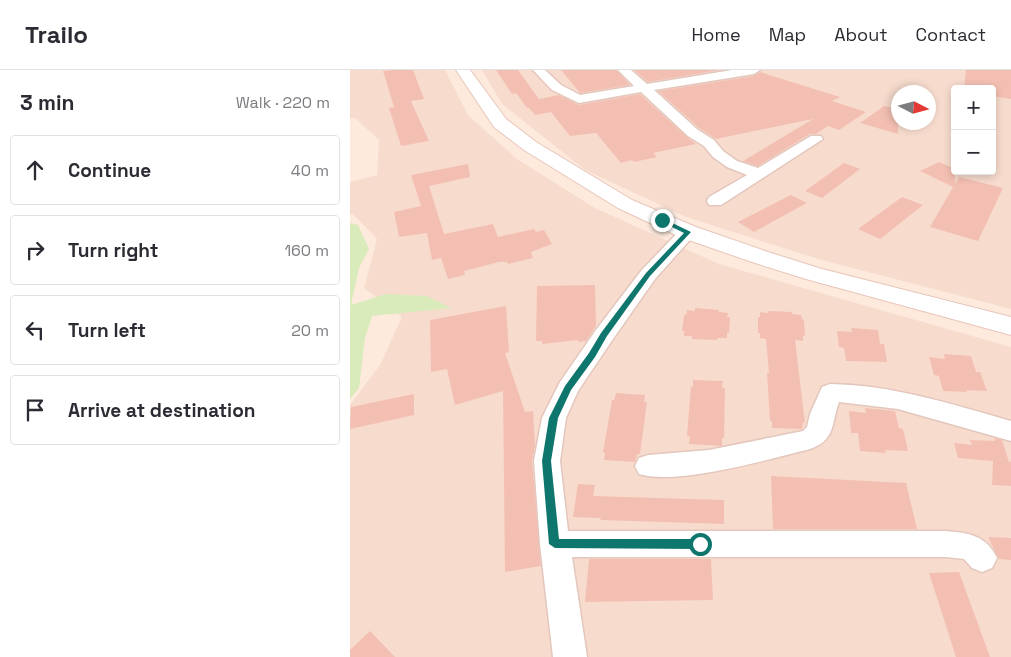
<!DOCTYPE html>
<meta charset="utf-8">
<style>
:root{--surface:#fff;--page:#f7f7f7;--text:#2b2b33;--muted:#7c7c81;--line:#e1e1e2}
body{margin:0;font-family:"Space Grotesk",sans-serif;background:var(--page);color:var(--text)}
.controls{position:absolute;right:15px;top:15px;display:grid;overflow:hidden;border-radius:5px;box-shadow:0 2px 8px #0003}
.controls button{width:45px;height:45px;display:grid;place-items:center;padding:0;border:0;border-bottom:1px solid var(--line);background:var(--surface);color:var(--text);font:25px sans-serif}
.compass{position:absolute;left:541px;top:15px;width:45px;height:45px;border-radius:50%;background:var(--surface);box-shadow:0 2px 8px #0003;rotate:96deg}
.stop{position:absolute;width:15px;height:15px;margin:-11px;border:4px solid #0f766e;border-radius:50%;background:#fff}
.stop.end{background:#0f766e;border-color:#fff;box-shadow:0 1px 5px #0008}
.list{margin:0;padding:0;list-style:none}
h2{display:flex;justify-content:space-between;align-items:center;height:65px;margin:0;padding:0 20px;font-size:21px}
h2 small{font-size:16px;font-weight:400;color:var(--muted)}
.list li{display:grid;grid-template-columns:32px 1fr auto;gap:15px;align-items:center;box-sizing:border-box;height:70px;margin:0 10px 10px;padding:0 10px;border:1px solid var(--line);border-radius:5px}
.list b{display:block;font-size:19px;white-space:nowrap}
.list em{font-size:16px;font-style:normal;color:var(--muted)}
.icon{flex:none;width:28px;height:28px;fill:none;stroke:currentColor;stroke-width:2;stroke-linecap:round;stroke-linejoin:round}
.map{position:relative;flex:none;width:661px;height:587px;overflow:hidden}
header{display:flex;align-items:center;gap:30px;box-sizing:border-box;height:70px;padding:0 25px;background:var(--surface);border-bottom:1px solid var(--line)}
header strong{font-size:24px}
nav{display:flex;gap:28px;margin-inline-start:auto;font-size:18px}
main{display:flex}
aside{flex:1;background:var(--surface)}
.map>svg:first-child{display:block}
</style>
<header>
<strong>Trailo</strong>
<nav><a>Home</a><a>Map</a><a>About</a><a>Contact</a></nav>
</header>
<main>
<aside>
<h2>3 min<small>Walk · 220 m</small></h2>
<ul class="list">
<li><svg class="icon" aria-label="ahead" viewBox="0 0 24 24"><path d="M12 20V5M6 11l6-6 6 6"/></svg><div><b>Continue</b></div><em>40 m</em></li>
<li><svg class="icon" aria-label="right" viewBox="0 0 24 24"><path d="M7 20v-9h11M14 6l5 5-5 5"/></svg><div><b>Turn right</b></div><em>160 m</em></li>
<li><svg class="icon" aria-label="left" viewBox="0 0 24 24"><path d="M17 20v-9H6M10 6l-5 5 5 5"/></svg><div><b>Turn left</b></div><em>20 m</em></li>
<li><svg class="icon" aria-label="arrive" viewBox="0 0 24 24"><path d="M6 21V4h12l-3 4 3 4H6"/></svg><div><b>Arrive at destination</b></div></li>
</ul>
</aside>
<div class="map">
<svg width="661" height="587" viewBox="0 0 661 587">
<rect width="100%" height="100%" fill="#fdeadd"/>
<!-- residential -->
<g fill="#f7dcce" fill-rule="evenodd">
<path d="M 0,0 L 95,0 L 118,45 L 167,89 L 245,138 L 369,194 L 661,277 L 661,587 L 0,587 L 0,335 L 30,295 L 52,247 L 14,218 L 27,169 L 3,144 L 0,144 L 0,112 L 27,105 L 29,70 L 5,48 L 0,48 Z"/>
<path d="M 132,0 L 661,0 L 661,239 L 468,189 L 336,147 L 235,100 L 152,34 ZM 605,19 L 642,19 L 642,101 L 605,101 ZM 548,22 L 578,22 L 578,52 L 548,52 Z"/>
</g>
<!-- green -->
<path fill="#d9ebbb" d="M 0,153 L 8,155 L 19,179 L 9,198 L 1,235 L 36,224 L 77,226 L 101,238 L 22,246 L 15,268 L 9,318 L 0,329 Z"/>
<!-- building -->
<g fill="#f4bfb3">
<path d="M 43,0 L 63,0 L 74,29 L 61,31 L 79,71 L 51,76 L 39,38 L 44,37 L 33,1 Z"/>
<path d="M 146,0 L 168,0 L 189,29 L 209,25 L 229,35 L 290,24 L 337,67 L 346,74 L 303,83 L 307,87 L 284,92 L 282,90 L 271,93 L 246,63 L 220,66 L 201,42 L 185,45 L 179,38 L 177,38 L 166,23 L 162,24 Z"/>
<path d="M 211,0 L 266,0 L 280,15 L 230,23 Z"/>
<path d="M 284,0 L 370,0 L 298,12 Z"/>
<path d="M 616,0 L 661,0 L 661,29 L 642,26 L 642,19 L 614,19 Z"/>
<path d="M 410,2 L 490,27 L 482,31 L 516,42 L 489,60 L 478,56 L 466,64 L 460,64 L 408,96 L 393,91 L 463,49 L 366,69 L 349,58 L 308,21 L 404,6 Z"/>
<path d="M 534,36 L 548,39 L 548,64 L 510,53 Z"/>
<path d="M 589,92 L 605,99 L 605,114 L 609,107 L 653,118 L 628,171 L 580,157 L 603,117 L 570,101 Z"/>
<path d="M 494,93 L 510,99 L 472,128 L 455,121 Z"/>
<path d="M 118,94 L 120,107 L 79,116 L 94,164 L 143,154 L 148,167 L 184,159 L 186,162 L 194,160 L 202,174 L 181,182 L 183,188 L 158,194 L 157,192 L 149,192 L 114,201 L 115,205 L 98,209 L 91,188 L 82,190 L 77,163 L 49,167 L 44,142 L 71,136 L 61,105 Z"/>
<path d="M 441,125 L 457,133 L 404,162 L 388,152 Z"/>
<path d="M 552,127 L 573,135 L 530,169 L 508,159 Z"/>
<path d="M 245,215 L 246,256 L 236,271 L 228,272 L 228,270 L 192,274 L 192,271 L 186,271 L 187,216 Z"/>
<path d="M 156,236 L 159,282 L 155,283 L 175,342 L 183,341 L 185,376 L 182,391 L 191,496 L 155,502 L 153,321 L 105,335 L 97,299 L 81,302 L 80,250 Z"/>
<path d="M 345,238 L 369,240 L 369,242 L 378,243 L 377,247 L 380,247 L 379,263 L 377,263 L 377,268 L 368,268 L 367,270 L 342,269 L 342,266 L 334,266 L 334,261 L 332,261 L 334,245 L 336,245 L 337,240 L 345,241 Z"/>
<path d="M 418,241 L 442,242 L 442,244 L 451,245 L 452,249 L 454,250 L 455,266 L 453,265 L 453,271 L 445,270 L 455,353 L 453,352 L 452,359 L 422,358 L 422,351 L 420,351 L 417,303 L 419,303 L 416,269 L 410,268 L 410,263 L 408,263 L 408,247 L 410,247 L 410,242 L 418,243 Z"/>
<path d="M 501,258 L 528,260 L 530,274 L 534,274 L 537,292 L 496,291 L 494,278 L 489,277 L 487,261 L 502,262 Z"/>
<path d="M 594,284 L 621,286 L 626,302 L 630,302 L 637,321 L 616,320 L 617,322 L 593,321 L 589,306 L 584,305 L 579,287 L 595,289 Z"/>
<path d="M 343,310 L 373,311 L 372,318 L 375,318 L 374,368 L 372,368 L 372,376 L 339,374 L 340,366 L 337,366 L 341,316 L 343,317 Z"/>
<path d="M 266,323 L 295,325 L 294,332 L 297,332 L 290,384 L 287,384 L 285,392 L 254,390 L 255,383 L 253,382 L 256,365 L 262,330 L 264,330 Z"/>
<path d="M 64,324 L 64,345 L 0,359 L 1,337 Z"/>
<path d="M 515,338 L 545,341 L 549,358 L 553,359 L 558,381 L 535,380 L 536,383 L 510,381 L 508,363 L 501,363 L 499,341 L 516,343 Z"/>
<path d="M 645,368 L 652,370 L 659,392 L 661,392 L 661,416 L 642,415 L 643,391 L 608,388 L 604,373 L 622,375 L 620,370 L 645,371 Z"/>
<path d="M 421,406 L 556,413 L 567,459 L 423,459 Z"/>
<path d="M 228,414 L 245,415 L 243,426 L 374,430 L 374,454 L 250,450 L 251,448 L 223,447 Z"/>
<path d="M 638,467 L 661,468 L 661,490 L 649,489 Z"/>
<path d="M 239,489 L 361,489 L 363,530 L 235,532 Z"/>
<path d="M 609,502 L 640,587 L 606,587 L 579,503 Z"/>
<path d="M 20,561 L 45,587 L 0,587 L 0,580 Z"/>
</g>
<g fill="none" stroke-linecap="round" stroke-linejoin="round">
<!-- minor casing -->
<g stroke="#e3c6bc" stroke-width="3">
<g id="minor">
<path d="M 183,0 L 195,0 L 211,15 L 230,25 L 284,16 L 268,0 L 281,0 L 297,14 L 382,0 L 410,0 L 404,4 L 304,20 L 348,60 L 364,70 L 373,81 L 387,91 L 408,98 L 461,66 L 471,66 L 473,69 L 371,135 L 359,135 L 357,131 L 359,127 L 397,105 L 377,97 L 363,87 L 354,76 L 338,66 L 291,22 L 229,33 L 202,20 Z"/>
<path d="M 338,157 L 344,158 L 347,162 L 305,209 L 263,269 L 228,321 L 216,348 L 210,391 L 218,461 L 596,461 C 619,463 636,465 647,488 L 642,498 L 632,502 L 622,498 L 614,489 L 596,487 L 222,487 L 237,587 L 203,587 L 190,474 L 184,391 L 192,348 L 210,312 L 246,260 L 291,201 L 332,158 Z"/>
<path d="M 480,314 C 543,315 601,334 661,351 L 661,371 L 548,339 L 489,332 C 481,354 486,370 460,379 C 420,389 325,416 289,404 L 285,396 L 289,388 L 298,385 L 359,380 L 453,361 L 457,357 L 460,344 L 472,317 Z"/>
</g>
</g>
<!-- secondary casing -->
<g stroke="#e8c5b9" stroke-width="2">
<path id="secondary" d="M 106,0 L 120,0 L 156,49 L 186,72 L 282,130 L 346,157 L 418,182 L 472,199 L 661,247 L 661,265 L 456,209 L 402,192 L 330,167 L 268,138 L 174,80 L 144,57 Z"/>
</g>
<!-- minor -->
<use href="#minor" fill="#fff" fill-rule="evenodd"/>
<!-- secondary -->
<use href="#secondary" fill="#fff" fill-rule="evenodd"/>
</g>
<!-- route -->
<path fill="#0f766e" d="M 310,149 L 314,149 L 341,162 L 300,206 L 257,266 L 245,287 L 221,320 L 208,348 L 201,391 L 209,469 L 350,469 L 355,474 L 350,479 L 205,478 L 199,474 L 192,391 L 199,348 L 215,316 L 239,283 L 251,263 L 296,203 L 334,163 L 310,151 Z"/>
</svg>
<div class="controls">
<button>+</button>
<button>−</button>
</div>
<svg class="compass" viewBox="-18 -18 36 36"><path d="M0-13l5 13h-10z" fill="#e53935"/><path d="M0 13l5-13h-10z" fill="#7c7c81"/></svg>
<div class="stop" style="left:350px;top:474px"></div>
<div class="stop end" style="left:312px;top:150px"></div>
</div>
</main>
